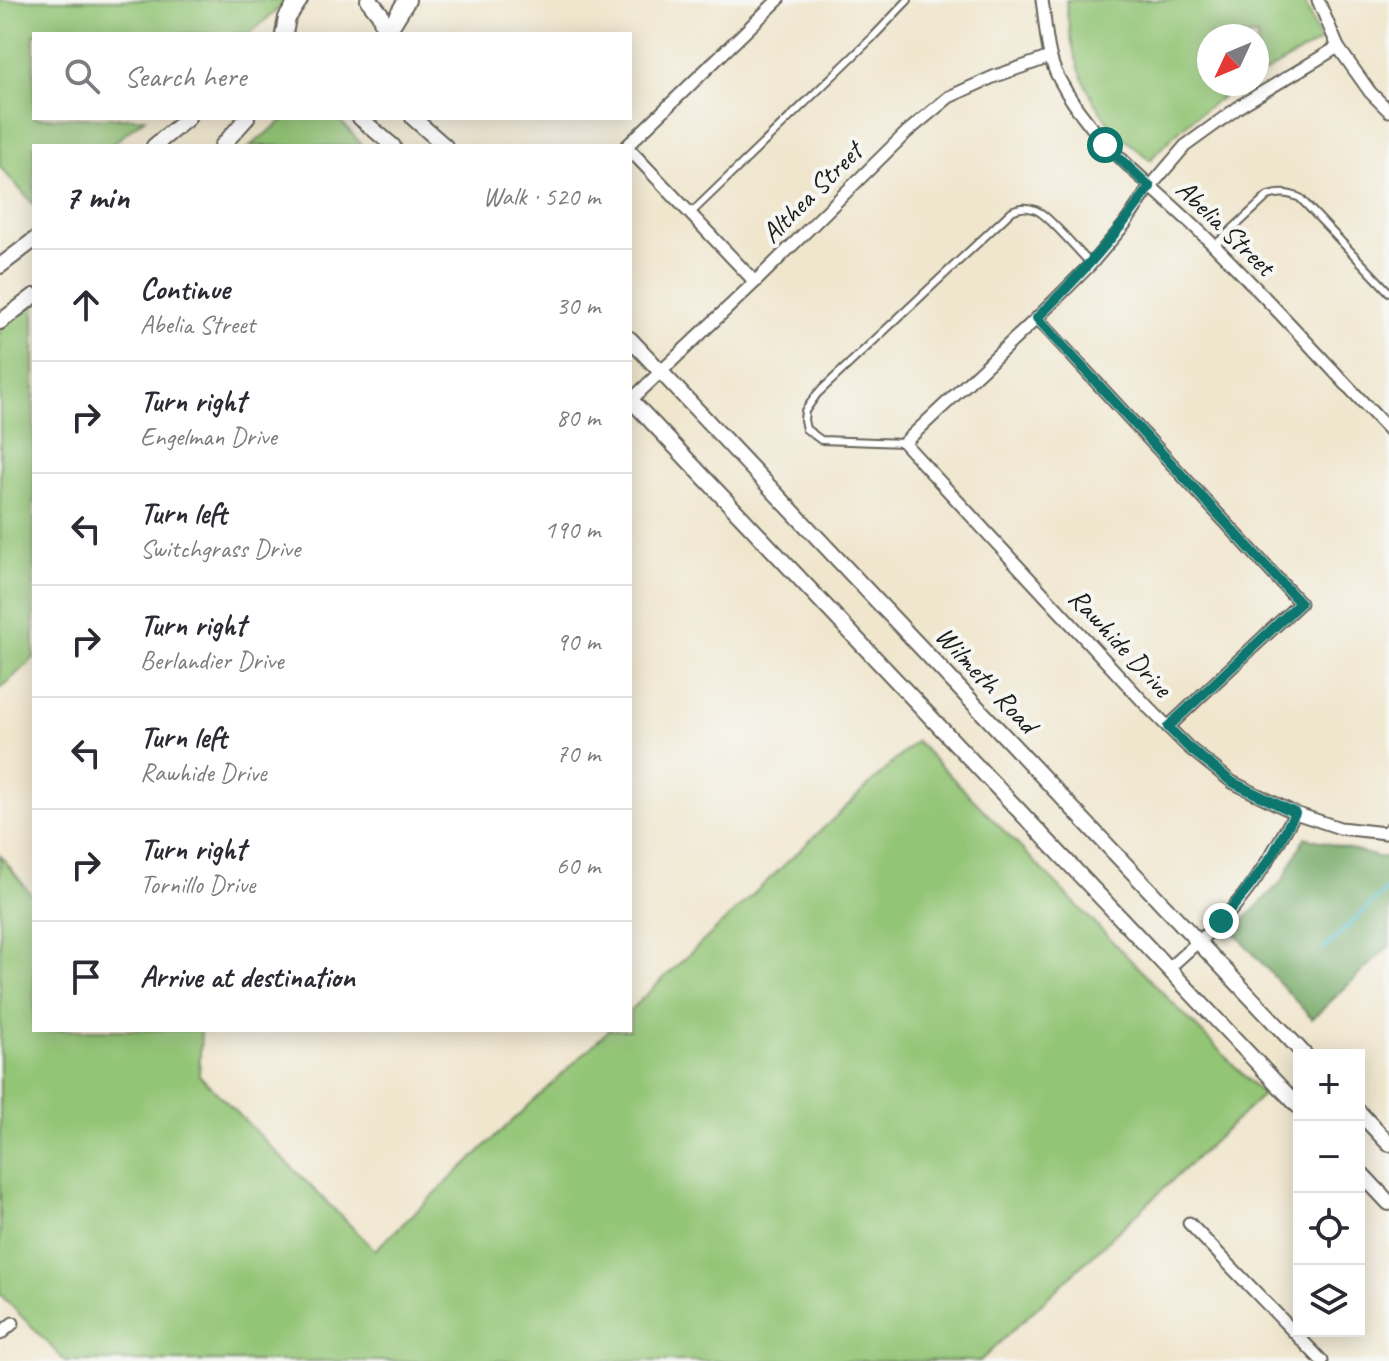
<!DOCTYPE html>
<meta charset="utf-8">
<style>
:root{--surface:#fff;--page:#f7f7f7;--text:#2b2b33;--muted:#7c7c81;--line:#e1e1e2}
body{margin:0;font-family:Caveat,sans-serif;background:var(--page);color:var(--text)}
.controls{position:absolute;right:24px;bottom:24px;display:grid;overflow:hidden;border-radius:0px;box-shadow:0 4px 20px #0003}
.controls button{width:72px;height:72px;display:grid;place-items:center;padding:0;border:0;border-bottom:2px solid var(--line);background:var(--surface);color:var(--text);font:40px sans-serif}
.compass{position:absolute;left:1197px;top:24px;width:72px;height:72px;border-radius:50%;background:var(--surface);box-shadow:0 4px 20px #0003;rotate:226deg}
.stop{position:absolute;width:24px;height:24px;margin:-18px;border:6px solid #0f766e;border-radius:50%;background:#fff}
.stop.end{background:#0f766e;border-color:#fff;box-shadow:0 2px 8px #0008}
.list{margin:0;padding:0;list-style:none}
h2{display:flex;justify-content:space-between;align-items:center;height:104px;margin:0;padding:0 32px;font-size:34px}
h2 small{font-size:26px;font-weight:400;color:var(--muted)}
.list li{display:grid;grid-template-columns:52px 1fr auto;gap:24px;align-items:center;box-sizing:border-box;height:112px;padding:0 32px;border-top:2px solid var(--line)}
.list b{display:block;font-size:30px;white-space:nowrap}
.list p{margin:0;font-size:26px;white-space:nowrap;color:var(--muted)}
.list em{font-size:26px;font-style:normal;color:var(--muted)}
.icon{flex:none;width:44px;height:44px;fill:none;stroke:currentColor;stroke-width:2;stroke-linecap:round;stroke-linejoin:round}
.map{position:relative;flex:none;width:1389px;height:1361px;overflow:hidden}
.search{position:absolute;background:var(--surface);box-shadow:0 4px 20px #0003;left:32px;top:32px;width:600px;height:88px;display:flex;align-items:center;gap:20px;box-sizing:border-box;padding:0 28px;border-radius:0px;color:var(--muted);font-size:30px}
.panel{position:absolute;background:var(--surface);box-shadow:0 4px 20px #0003;left:32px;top:144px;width:600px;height:888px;border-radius:0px}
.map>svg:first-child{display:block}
</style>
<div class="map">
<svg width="1389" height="1361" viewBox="0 0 1389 1361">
<rect width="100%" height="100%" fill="#f6f6f2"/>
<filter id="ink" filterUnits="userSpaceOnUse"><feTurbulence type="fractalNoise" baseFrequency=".0125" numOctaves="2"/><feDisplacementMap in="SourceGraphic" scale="16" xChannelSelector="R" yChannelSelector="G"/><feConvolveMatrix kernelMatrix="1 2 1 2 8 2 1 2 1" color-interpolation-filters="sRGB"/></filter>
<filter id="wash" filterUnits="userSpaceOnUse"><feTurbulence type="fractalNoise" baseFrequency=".006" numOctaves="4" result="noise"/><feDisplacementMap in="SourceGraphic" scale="32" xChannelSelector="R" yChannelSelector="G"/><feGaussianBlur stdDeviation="1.8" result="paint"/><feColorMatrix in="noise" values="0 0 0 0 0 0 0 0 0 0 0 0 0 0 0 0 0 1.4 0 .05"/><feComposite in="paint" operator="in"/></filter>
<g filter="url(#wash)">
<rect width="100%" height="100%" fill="#f0e6ce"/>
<!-- green -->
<g fill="#93c576" stroke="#587049" stroke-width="2">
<path d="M 0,0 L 289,0 L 249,34 L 34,34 L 34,118 L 145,118 L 110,146 L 34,146 L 34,205 L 0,167 Z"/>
<path d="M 1066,0 L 1304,0 L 1320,41 L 1257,77 L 1257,36 L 1209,36 L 1209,84 L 1244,84 C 1208,104 1177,130 1150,160 C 1138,149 1123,139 1112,127 C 1081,91 1069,46 1066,0 Z"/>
<path d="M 286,118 L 338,118 L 363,146 L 250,146 Z"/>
<path d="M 34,294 L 34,658 L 0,689 L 0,320 Z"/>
<path d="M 916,741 L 1263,1095 L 980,1361 L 65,1361 L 0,1294 L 0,855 L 34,898 L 34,1030 L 201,1030 L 199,1075 L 375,1250 L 609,1030 L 630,1030 L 630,1010 Z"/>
</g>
<!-- forest -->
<path fill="#76aa67" stroke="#496342" stroke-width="2" d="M 1305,837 L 1378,857 L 1389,857 L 1389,946 L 1312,1019 L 1233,931 L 1283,880 Z"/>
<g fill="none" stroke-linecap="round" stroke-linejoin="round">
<!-- stream -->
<path stroke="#4cb9c6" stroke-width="4" d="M 1324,949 L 1389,887"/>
</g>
</g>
<g filter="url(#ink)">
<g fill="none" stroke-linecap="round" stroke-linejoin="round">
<!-- service casing -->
<g stroke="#66635a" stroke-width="10">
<g id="service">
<path d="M 691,213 L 871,39 L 908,0"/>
<path d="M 1214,246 L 1268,196 C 1280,192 1289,193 1300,198 L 1389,292"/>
<path d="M 904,443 L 821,440 L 806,429 L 804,420 L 805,411 L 817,394 L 1012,211 C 1021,206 1032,207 1041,213 C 1056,224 1077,250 1091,264"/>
</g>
</g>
<!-- minor casing -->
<g stroke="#66635a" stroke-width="15">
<g id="minor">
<path d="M 1042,0 C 1046,25 1046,54 1058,77 C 1091,141 1145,179 1196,228 C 1263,292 1325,363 1389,430"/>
<path d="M 1318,0 L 1338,47 L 1370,92 L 1389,111"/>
<path d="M 1338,47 L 1243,104 L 1185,146 L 1150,187 L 1124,225 L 1091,264 L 1037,318 L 904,443 L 1149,708 L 1188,747 L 1232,782 L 1295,813 L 1340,828 L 1385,833 L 1389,829"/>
<path d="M 627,146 L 778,0"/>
<path d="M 630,150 L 755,282"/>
<path d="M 1037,318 L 1300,603 L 1168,727"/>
<path d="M 631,400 L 755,282 L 907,132 L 949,97 L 993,77 L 1050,57"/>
<path d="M 1168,969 C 1185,953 1203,938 1220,922 C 1252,890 1274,852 1295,813"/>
<path d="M 1189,1223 L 1322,1361"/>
<path d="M 0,1334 L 13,1323"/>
</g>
</g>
<!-- tertiary casing -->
<g stroke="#66635a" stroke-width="18">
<g id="tertiary">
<path d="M 360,118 L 393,146"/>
<path d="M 413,118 L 445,146"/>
<path d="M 154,146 L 188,118"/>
<path d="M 222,146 L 247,118"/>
<path d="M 0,266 L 34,240"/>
<path d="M 0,322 L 34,296"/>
<path d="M 630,339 L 1305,1055"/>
<path d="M 630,399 L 1299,1107"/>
<path d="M 1359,1112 L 1389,1144"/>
<path d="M 1359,1171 L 1389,1203"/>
</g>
</g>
<!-- secondary casing -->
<g stroke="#66635a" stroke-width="20">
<g id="secondary">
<path d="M 369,0 L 380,14 L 386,34"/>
<path d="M 284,34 L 287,18 L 299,0"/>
<path d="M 386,34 L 407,0"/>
</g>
</g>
<!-- service -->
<use href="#service" stroke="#fff" stroke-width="6"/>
<!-- minor -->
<use href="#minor" stroke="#fff" stroke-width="11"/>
<!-- tertiary -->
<use href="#tertiary" stroke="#fff" stroke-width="14"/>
<!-- secondary -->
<use href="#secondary" stroke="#fff" stroke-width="16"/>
</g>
</g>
<g fill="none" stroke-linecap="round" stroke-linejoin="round" filter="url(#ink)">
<!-- route -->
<path stroke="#0f766e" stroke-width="10" d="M 1105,145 L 1150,187 C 1115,237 1080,275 1037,318 L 1300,603 L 1168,727 L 1188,747 L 1232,782 L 1295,813 L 1272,856 L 1249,887 L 1221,921"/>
</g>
<g text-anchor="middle" stroke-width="8" stroke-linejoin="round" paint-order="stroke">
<!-- street labels -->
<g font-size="28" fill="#1c1c1c" stroke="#f6f6f2">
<text transform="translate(811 192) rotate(-45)" y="10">Althea Street</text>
<text transform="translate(1226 227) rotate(44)" y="10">Abelia Street</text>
<text transform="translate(1121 642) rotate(47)" y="10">Rawhide Drive</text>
<text transform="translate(987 679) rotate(47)" y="10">Wilmeth Road</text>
</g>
</g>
</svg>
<div class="controls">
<button>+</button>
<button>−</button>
<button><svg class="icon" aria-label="locate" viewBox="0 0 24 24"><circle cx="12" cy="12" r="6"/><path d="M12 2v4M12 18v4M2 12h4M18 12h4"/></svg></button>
<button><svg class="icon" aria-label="layers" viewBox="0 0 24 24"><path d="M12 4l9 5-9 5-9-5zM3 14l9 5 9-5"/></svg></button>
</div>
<svg class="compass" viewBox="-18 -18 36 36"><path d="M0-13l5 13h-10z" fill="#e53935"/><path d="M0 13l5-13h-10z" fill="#7c7c81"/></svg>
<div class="stop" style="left:1105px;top:145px"></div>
<div class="stop end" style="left:1221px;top:921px"></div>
<div class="search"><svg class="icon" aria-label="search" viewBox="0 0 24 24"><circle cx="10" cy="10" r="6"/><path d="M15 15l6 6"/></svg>Search here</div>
<section class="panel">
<h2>7 min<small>Walk · 520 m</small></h2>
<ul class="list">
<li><svg class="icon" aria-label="ahead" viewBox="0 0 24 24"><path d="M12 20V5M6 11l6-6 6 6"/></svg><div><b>Continue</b><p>Abelia Street</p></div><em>30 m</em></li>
<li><svg class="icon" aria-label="right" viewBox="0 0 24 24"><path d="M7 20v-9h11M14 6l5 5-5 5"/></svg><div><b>Turn right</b><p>Engelman Drive</p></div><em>80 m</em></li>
<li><svg class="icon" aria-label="left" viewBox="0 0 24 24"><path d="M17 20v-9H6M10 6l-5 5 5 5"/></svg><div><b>Turn left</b><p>Switchgrass Drive</p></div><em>190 m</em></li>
<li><svg class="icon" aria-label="right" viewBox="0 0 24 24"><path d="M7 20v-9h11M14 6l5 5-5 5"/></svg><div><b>Turn right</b><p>Berlandier Drive</p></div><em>90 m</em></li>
<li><svg class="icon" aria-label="left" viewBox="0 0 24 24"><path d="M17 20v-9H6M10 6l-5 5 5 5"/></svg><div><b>Turn left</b><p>Rawhide Drive</p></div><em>70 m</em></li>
<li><svg class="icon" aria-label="right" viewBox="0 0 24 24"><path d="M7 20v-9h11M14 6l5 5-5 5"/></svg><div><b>Turn right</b><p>Tornillo Drive</p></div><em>60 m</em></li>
<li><svg class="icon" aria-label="arrive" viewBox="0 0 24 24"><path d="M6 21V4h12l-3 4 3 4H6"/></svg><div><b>Arrive at destination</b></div></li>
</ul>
</section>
</div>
